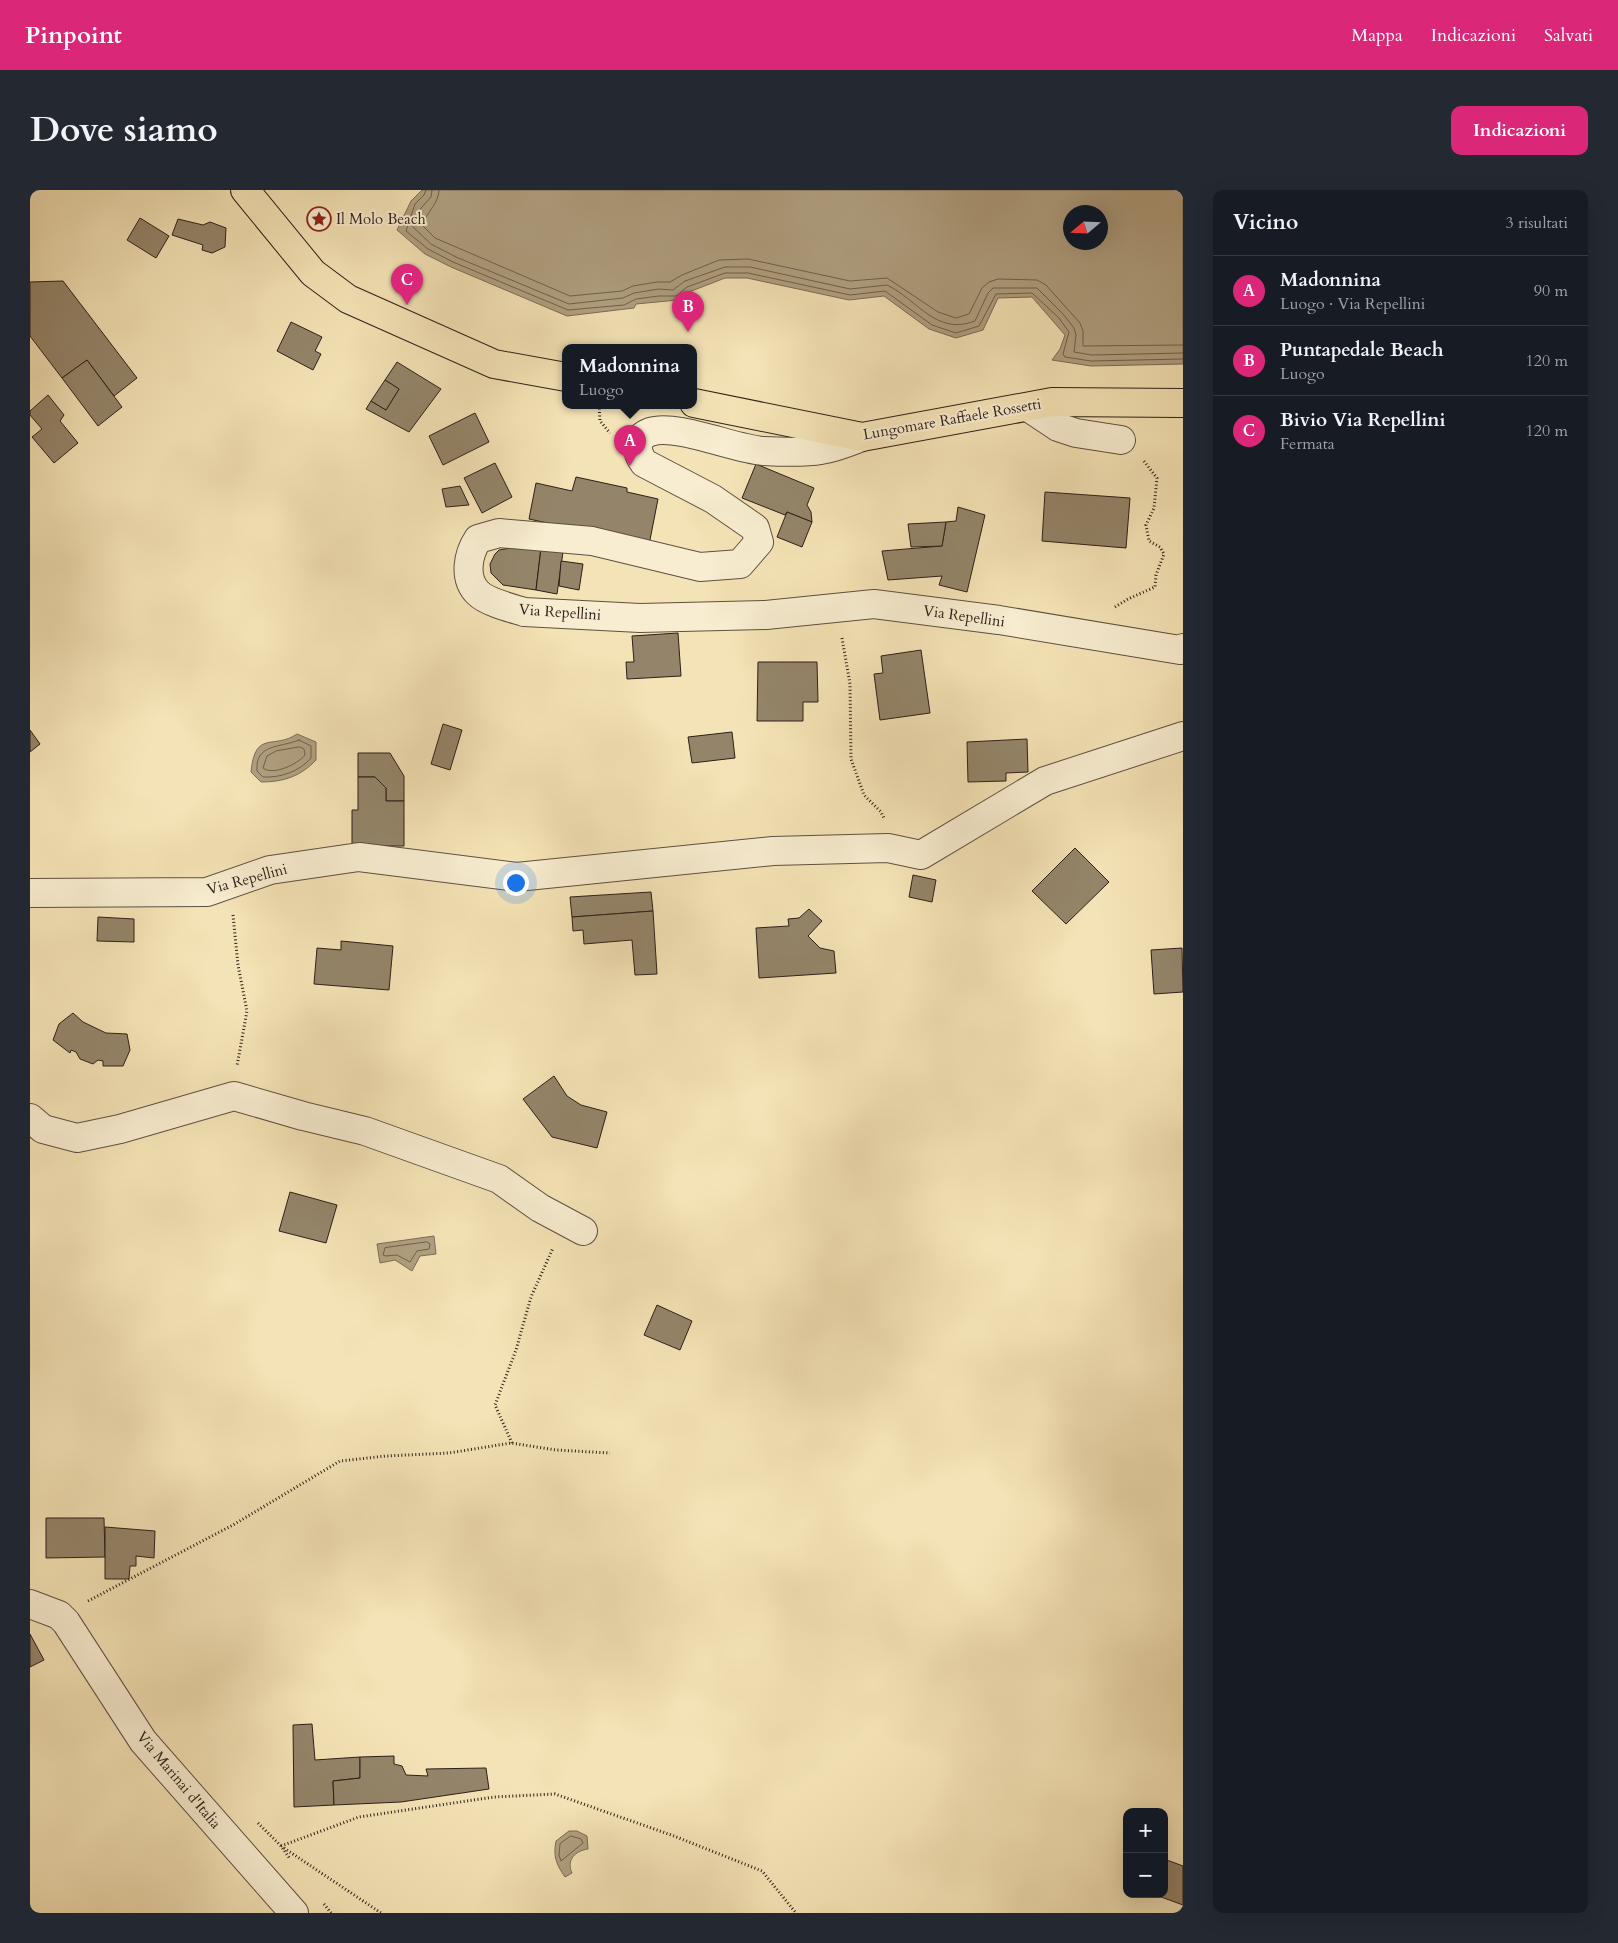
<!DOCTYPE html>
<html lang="it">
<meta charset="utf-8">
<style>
:root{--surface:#171b24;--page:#242831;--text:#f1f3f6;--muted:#9ea1a6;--line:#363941;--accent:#db2777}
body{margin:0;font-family:Cardo,serif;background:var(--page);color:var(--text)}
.controls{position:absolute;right:15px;bottom:15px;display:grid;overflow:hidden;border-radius:10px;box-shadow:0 5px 20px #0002}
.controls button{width:45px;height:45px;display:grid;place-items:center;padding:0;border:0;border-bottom:1px solid var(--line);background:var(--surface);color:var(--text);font:25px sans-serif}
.compass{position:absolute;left:1033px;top:15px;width:45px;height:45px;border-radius:50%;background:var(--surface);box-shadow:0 5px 20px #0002;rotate:251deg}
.you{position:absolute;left:485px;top:692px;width:18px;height:18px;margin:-12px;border:4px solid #fff;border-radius:50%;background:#1a73e8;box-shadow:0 0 0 8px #1a73e833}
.badge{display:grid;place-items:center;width:32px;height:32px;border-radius:50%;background:var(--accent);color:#fff;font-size:16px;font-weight:700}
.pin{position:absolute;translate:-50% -41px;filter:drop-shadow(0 1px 2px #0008)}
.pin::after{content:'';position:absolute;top:26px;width:18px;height:15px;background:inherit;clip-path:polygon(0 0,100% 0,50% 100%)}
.popup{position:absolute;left:532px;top:154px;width:135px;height:65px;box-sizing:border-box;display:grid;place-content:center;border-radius:10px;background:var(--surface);filter:drop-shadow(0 1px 4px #0005);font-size:16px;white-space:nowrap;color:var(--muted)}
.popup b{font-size:19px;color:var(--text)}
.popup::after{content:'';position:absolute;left:50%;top:100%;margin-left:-10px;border:10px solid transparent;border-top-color:var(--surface)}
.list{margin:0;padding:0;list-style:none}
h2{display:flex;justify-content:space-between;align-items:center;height:65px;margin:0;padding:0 20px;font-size:21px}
h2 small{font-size:16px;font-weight:400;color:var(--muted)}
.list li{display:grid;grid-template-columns:32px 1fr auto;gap:15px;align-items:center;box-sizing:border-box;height:70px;padding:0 20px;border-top:1px solid var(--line)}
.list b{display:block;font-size:19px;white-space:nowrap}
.list p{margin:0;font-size:16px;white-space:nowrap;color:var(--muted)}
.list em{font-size:16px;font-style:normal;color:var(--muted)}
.map{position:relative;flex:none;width:1153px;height:1723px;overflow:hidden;border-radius:10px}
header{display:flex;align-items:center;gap:30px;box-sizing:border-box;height:70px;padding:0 25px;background:var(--accent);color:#fff}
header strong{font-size:24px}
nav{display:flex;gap:28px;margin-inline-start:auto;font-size:18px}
.intro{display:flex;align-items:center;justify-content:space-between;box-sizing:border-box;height:120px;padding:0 30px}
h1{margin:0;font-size:35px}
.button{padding:12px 22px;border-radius:10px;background:var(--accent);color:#fff;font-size:18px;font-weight:700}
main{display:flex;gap:30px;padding:0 30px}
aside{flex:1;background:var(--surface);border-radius:10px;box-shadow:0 5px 20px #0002}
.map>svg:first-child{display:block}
</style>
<header>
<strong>Pinpoint</strong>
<nav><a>Mappa</a><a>Indicazioni</a><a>Salvati</a></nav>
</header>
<div class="intro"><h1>Dove siamo</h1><a class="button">Indicazioni</a></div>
<main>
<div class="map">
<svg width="1153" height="1723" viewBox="0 0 1153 1723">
<rect width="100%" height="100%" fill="#f4e3b6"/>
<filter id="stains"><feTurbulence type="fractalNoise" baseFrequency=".004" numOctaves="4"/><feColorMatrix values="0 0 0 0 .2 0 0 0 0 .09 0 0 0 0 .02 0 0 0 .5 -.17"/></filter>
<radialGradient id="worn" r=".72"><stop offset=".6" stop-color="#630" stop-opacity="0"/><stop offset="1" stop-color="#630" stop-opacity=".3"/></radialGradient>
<!-- water -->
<g fill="#b0a080" stroke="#7b6c56" fill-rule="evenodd">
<path d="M 392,0 L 1153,0 L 1153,174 L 1061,176 L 1022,170 L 1030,159 L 1035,145 L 1002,107 L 968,108 L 953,140 L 926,148 L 899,139 L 854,106 L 819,110 L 717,88 L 695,88 L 659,102 L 648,110 L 606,114 L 604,118 L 537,126 L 421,77 L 395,64 L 367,40 L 381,11 ZM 1070,22 L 1070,52 L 1040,52 L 1040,22 Z"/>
<path d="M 267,544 L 286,552 L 286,570 C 271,586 254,592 231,592 L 221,582 C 225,539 244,560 267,544 Z"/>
<path d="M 404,1046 L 406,1064 L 390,1066 L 382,1081 L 365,1070 L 350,1073 L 347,1054 Z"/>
<path d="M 539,1641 L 547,1641 L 557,1646 L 558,1659 C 545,1661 536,1670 542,1683 L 535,1687 C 526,1674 523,1666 526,1651 Z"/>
</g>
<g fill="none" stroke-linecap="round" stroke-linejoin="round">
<!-- shore -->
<g stroke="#6e604c" stroke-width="1">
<path d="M 396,0 L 394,5 L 385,14 L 376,41 L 398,59 L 423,72 L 538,120 L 594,115 L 606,109 L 629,106 L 646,106 L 657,97 L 695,83 L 718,83 L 820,105 L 855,101 L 902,135 L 926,143 L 949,136 L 966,104 L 1002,103 L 1029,128 L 1039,142 L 1033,164 L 1035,167 L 1061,171 L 1153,169"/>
<path d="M 402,0 L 401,7 L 391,18 L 383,37 L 401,54 L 426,67 L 539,114 L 593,108 L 604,103 L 629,99 L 643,100 L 655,91 L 695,77 L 720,77 L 820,99 L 857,95 C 888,110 906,146 945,131 L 958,103 L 963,98 L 1007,98 L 1033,124 L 1044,138 L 1046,145 L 1044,162 L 1062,165 L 1153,163"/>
<path d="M 409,0 C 409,13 397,22 392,35 L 405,48 L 540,106 L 592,101 L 603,96 L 627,92 L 640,92 L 652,85 L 689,70 L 718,69 L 820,91 L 857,88 L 908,122 L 926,128 L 939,124 L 952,98 L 959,92 L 968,89 L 1007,90 L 1016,95 L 1050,133 L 1053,141 L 1053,156 L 1153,155"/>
<path d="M 269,550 L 281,556 L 281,568 C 270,581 251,588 233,587 L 227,581 C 225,553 251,558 269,550 Z"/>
<path d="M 270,557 L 274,559 L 275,565 C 268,574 243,586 233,578 L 237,566 L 246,561 Z"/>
<path d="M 397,1052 L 400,1054 L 399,1059 L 387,1061 L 380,1072 L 367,1065 L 356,1066 L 353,1065 L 355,1058 Z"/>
<path d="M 541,1646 L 551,1649 L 553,1653 L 531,1671 L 529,1665 L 530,1654 Z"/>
</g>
</g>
<!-- building -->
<g fill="#94856a" stroke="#2c1f18">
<path d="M 110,28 L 139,46 L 126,68 L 97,50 Z"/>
<path d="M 148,29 L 173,35 L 180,32 L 196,38 L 195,57 L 182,63 L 172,60 L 173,55 L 142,45 Z"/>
<path d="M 33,91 L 107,188 L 84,206 L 57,170 L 32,188 L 0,146 L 0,92 Z"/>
<path d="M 261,132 L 292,147 L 285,161 L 291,164 L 283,180 L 247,161 Z"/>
<path d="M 57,170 L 92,217 L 68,236 L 32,188 Z"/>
<path d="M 367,172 L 411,199 L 379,242 L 336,219 L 341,211 L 356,220 L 369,199 L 355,190 Z"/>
<path d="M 355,190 L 369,199 L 356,220 L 341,211 Z"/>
<path d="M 18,205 L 34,225 L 30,231 L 48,253 L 24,273 L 2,247 L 12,239 L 0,225 L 0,221 Z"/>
<path d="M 445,223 L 459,252 L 413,275 L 399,246 Z"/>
<path d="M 465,273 L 482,307 L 452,323 L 434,288 Z"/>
<path d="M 726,274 L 784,298 L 777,315 L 781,322 L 782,332 L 757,322 L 755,325 L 712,308 Z"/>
<path d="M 546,287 L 597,298 L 597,302 L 628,309 L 619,355 L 499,329 L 506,293 L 542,301 Z"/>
<path d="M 430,296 L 439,315 L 416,317 L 412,299 Z"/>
<path d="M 1015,302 L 1100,308 L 1096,358 L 1012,351 Z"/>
<path d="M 928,317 L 955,325 L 937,402 L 909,395 L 912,386 L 858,390 L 852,361 L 912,356 L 916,332 L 926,331 Z"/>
<path d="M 757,322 L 782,332 L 772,357 L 747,347 Z"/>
<path d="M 916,332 L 912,356 L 881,357 L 878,334 Z"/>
<path d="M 482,354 L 511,358 L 506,400 L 473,395 L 461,383 L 460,374 L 465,364 L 469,360 L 481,358 Z"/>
<path d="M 511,358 L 533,362 L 527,404 L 506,400 Z"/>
<path d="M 531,371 L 553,374 L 549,400 L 529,396 Z"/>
<path d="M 648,443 L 651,486 L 597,489 L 596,472 L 604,472 L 602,446 Z"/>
<path d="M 891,460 L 900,523 L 850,530 L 844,484 L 853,483 L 851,466 Z"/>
<path d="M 728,472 L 787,472 L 788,512 L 773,512 L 773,531 L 727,531 Z"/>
<path d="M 413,534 L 432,540 L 420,580 L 401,574 Z"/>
<path d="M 0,540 L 10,554 L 0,562 Z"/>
<path d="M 702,542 L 705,568 L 662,573 L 658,547 Z"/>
<path d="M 997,549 L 998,582 L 976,583 L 976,591 L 938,592 L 937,552 Z"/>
<path d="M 328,563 L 360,563 L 374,586 L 374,611 L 356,611 L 356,598 L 345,587 L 328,587 Z"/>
<path d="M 328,587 L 345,587 L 356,598 L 356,611 L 374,611 L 374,656 L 322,656 L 322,620 L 328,620 Z"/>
<path d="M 1045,658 L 1079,692 L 1036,734 L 1002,701 Z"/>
<path d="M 883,685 L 906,690 L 902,712 L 879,707 Z"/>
<path d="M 621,702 L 623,721 L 542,727 L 540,707 Z"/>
<path d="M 779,719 L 792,731 L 778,746 L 790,758 L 804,761 L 806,783 L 729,788 L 726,738 L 759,736 L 758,729 L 769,728 Z"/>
<path d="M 623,721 L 627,784 L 605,785 L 602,750 L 554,754 L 553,740 L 543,741 L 542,727 Z"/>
<path d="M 68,727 L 104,729 L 104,752 L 67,751 Z"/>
<path d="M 311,751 L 363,756 L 359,800 L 284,794 L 287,758 L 311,760 Z"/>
<path d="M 1152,758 L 1153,802 L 1124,804 L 1121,760 Z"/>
<path d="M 43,823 L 53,832 L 76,843 L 97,844 L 100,860 L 93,876 L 73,876 L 73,871 L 68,870 L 63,874 L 50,869 L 46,862 L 41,860 L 40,863 L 23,850 L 29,834 Z"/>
<path d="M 524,886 L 537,906 L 551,915 L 577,922 L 567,958 L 522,947 L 493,909 Z"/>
<path d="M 260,1002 L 307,1015 L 296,1053 L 249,1041 Z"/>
<path d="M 627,1115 L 662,1131 L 650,1160 L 614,1145 Z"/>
<path d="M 16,1328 L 74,1328 L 75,1367 L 16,1368 Z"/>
<path d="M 75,1337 L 125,1341 L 124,1368 L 106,1366 L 106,1376 L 100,1376 L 99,1389 L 75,1389 Z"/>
<path d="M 0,1444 L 14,1470 L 0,1477 Z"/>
<path d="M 282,1534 L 285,1570 L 330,1567 L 330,1588 L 303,1591 L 304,1615 L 264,1617 L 263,1535 Z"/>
<path d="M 364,1566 L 364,1574 L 372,1576 L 376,1585 L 398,1586 L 396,1579 L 456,1578 L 459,1599 L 371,1612 L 304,1615 L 303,1591 L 330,1588 L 330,1567 Z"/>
<path d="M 1134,1669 L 1153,1676 L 1153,1715 L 1123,1704 L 1134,1704 Z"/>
</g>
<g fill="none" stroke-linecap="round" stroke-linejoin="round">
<!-- minor casing -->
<g stroke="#5e5040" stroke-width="30">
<g id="minor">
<path d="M 998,217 L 1028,237 L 1046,243 L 1091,250"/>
<path d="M 832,247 C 819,252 805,258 791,260 C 773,263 752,262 733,261 C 704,259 646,233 620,242 C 604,248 606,262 614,273 L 683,309 L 725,338 L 729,352 L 710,374 L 670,377 L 562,351 L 469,343 L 448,349 C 438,364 433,388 448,403 C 457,412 481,418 494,422 L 610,428 L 736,425 L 844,414 L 969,430 L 1150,460 L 1153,458"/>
<path d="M 0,703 L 177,702 L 240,680 L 329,667 L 487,687 L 743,661 L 858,658 L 891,665 L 1015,591 L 1153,546"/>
<path d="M 0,928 L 13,939 L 47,948 L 90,939 L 204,906 L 273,926 L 335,941 L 469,989 L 510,1018 L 553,1041"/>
<path d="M 0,1414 L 29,1425 L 36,1432 L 113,1551 L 264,1723"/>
</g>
</g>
<!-- major casing -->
<g stroke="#2c1f18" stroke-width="30">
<g id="major">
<path d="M 215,0 L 283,83 L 318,109 L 464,174 L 536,187"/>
<path d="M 664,213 L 832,247 L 1022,212 L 1153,213"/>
</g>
</g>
<!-- path -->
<g stroke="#2c1f18" stroke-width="3" stroke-dasharray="1 2.5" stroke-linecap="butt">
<path d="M 569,215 L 570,231 L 580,243"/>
<path d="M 1085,417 L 1098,409 L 1125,397 L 1126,385 L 1134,364 L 1130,357 L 1119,351 L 1116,335 L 1124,318 L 1127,288 L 1113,270"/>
<path d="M 812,448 L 820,494 L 821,569 L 834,605 L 851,622 L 854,628"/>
<path d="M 203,725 L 208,775 L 217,821 L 207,876"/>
<path d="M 482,1253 L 465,1215 L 486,1160 L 501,1107 L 523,1058"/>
<path d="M 58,1411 L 203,1335 L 310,1271 L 356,1266 L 419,1263 L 481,1253 L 526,1260 L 580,1263"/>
<path d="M 228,1633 L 251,1656 L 260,1669"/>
<path d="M 251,1656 L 329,1627 L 464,1607 L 525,1604 L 644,1646 L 732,1681 L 766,1723"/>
<path d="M 254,1658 L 351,1723"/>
<path d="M 294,1714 L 301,1723"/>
</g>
<!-- minor -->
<use href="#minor" stroke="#f8edd0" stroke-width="28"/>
<!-- major -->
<use href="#major" stroke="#f4e3b6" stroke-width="28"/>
</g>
<!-- icons -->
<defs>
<g id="sight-ring" transform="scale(1.25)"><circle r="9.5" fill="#f8edd0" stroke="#8f2418" stroke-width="1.5"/><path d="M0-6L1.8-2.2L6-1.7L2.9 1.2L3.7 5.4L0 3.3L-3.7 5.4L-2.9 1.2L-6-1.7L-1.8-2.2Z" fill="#8f2418"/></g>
</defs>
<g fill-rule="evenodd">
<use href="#sight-ring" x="289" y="29"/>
</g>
<g text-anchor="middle" stroke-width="4" stroke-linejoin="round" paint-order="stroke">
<!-- poi labels -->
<g font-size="15" fill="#2c1f18" stroke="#f8edd0" text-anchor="start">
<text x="306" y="34">Il Molo Beach</text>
</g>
<!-- street labels -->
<g font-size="15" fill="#2c1f18" stroke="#f8edd0">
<text transform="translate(922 229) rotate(-10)" y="5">Lungomare Raffaele Rossetti</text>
<text transform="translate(530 422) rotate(4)" y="5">Via Repellini</text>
<text transform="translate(934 426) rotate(8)" y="5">Via Repellini</text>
<text transform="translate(217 689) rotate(-15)" y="5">Via Repellini</text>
<text transform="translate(149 1590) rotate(50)" y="5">Via Marinai d'Italia</text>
</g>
</g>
<rect width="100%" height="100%" filter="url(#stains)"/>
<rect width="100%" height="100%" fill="url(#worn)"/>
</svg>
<div class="controls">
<button>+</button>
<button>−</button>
</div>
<svg class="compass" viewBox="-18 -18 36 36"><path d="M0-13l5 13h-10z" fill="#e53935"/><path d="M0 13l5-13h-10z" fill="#9ea1a6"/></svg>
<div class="you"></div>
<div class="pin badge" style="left:600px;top:276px">A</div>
<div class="popup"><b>Madonnina</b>Luogo</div>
<div class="pin badge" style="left:658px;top:142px">B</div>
<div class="pin badge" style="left:377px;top:115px">C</div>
</div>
<aside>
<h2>Vicino<small>3 risultati</small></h2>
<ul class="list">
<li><span class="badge">A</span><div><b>Madonnina</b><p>Luogo · Via Repellini</p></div><em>90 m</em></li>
<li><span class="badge">B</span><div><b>Puntapedale Beach</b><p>Luogo</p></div><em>120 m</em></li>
<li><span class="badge">C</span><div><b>Bivio Via Repellini</b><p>Fermata</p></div><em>120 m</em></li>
</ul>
</aside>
</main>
